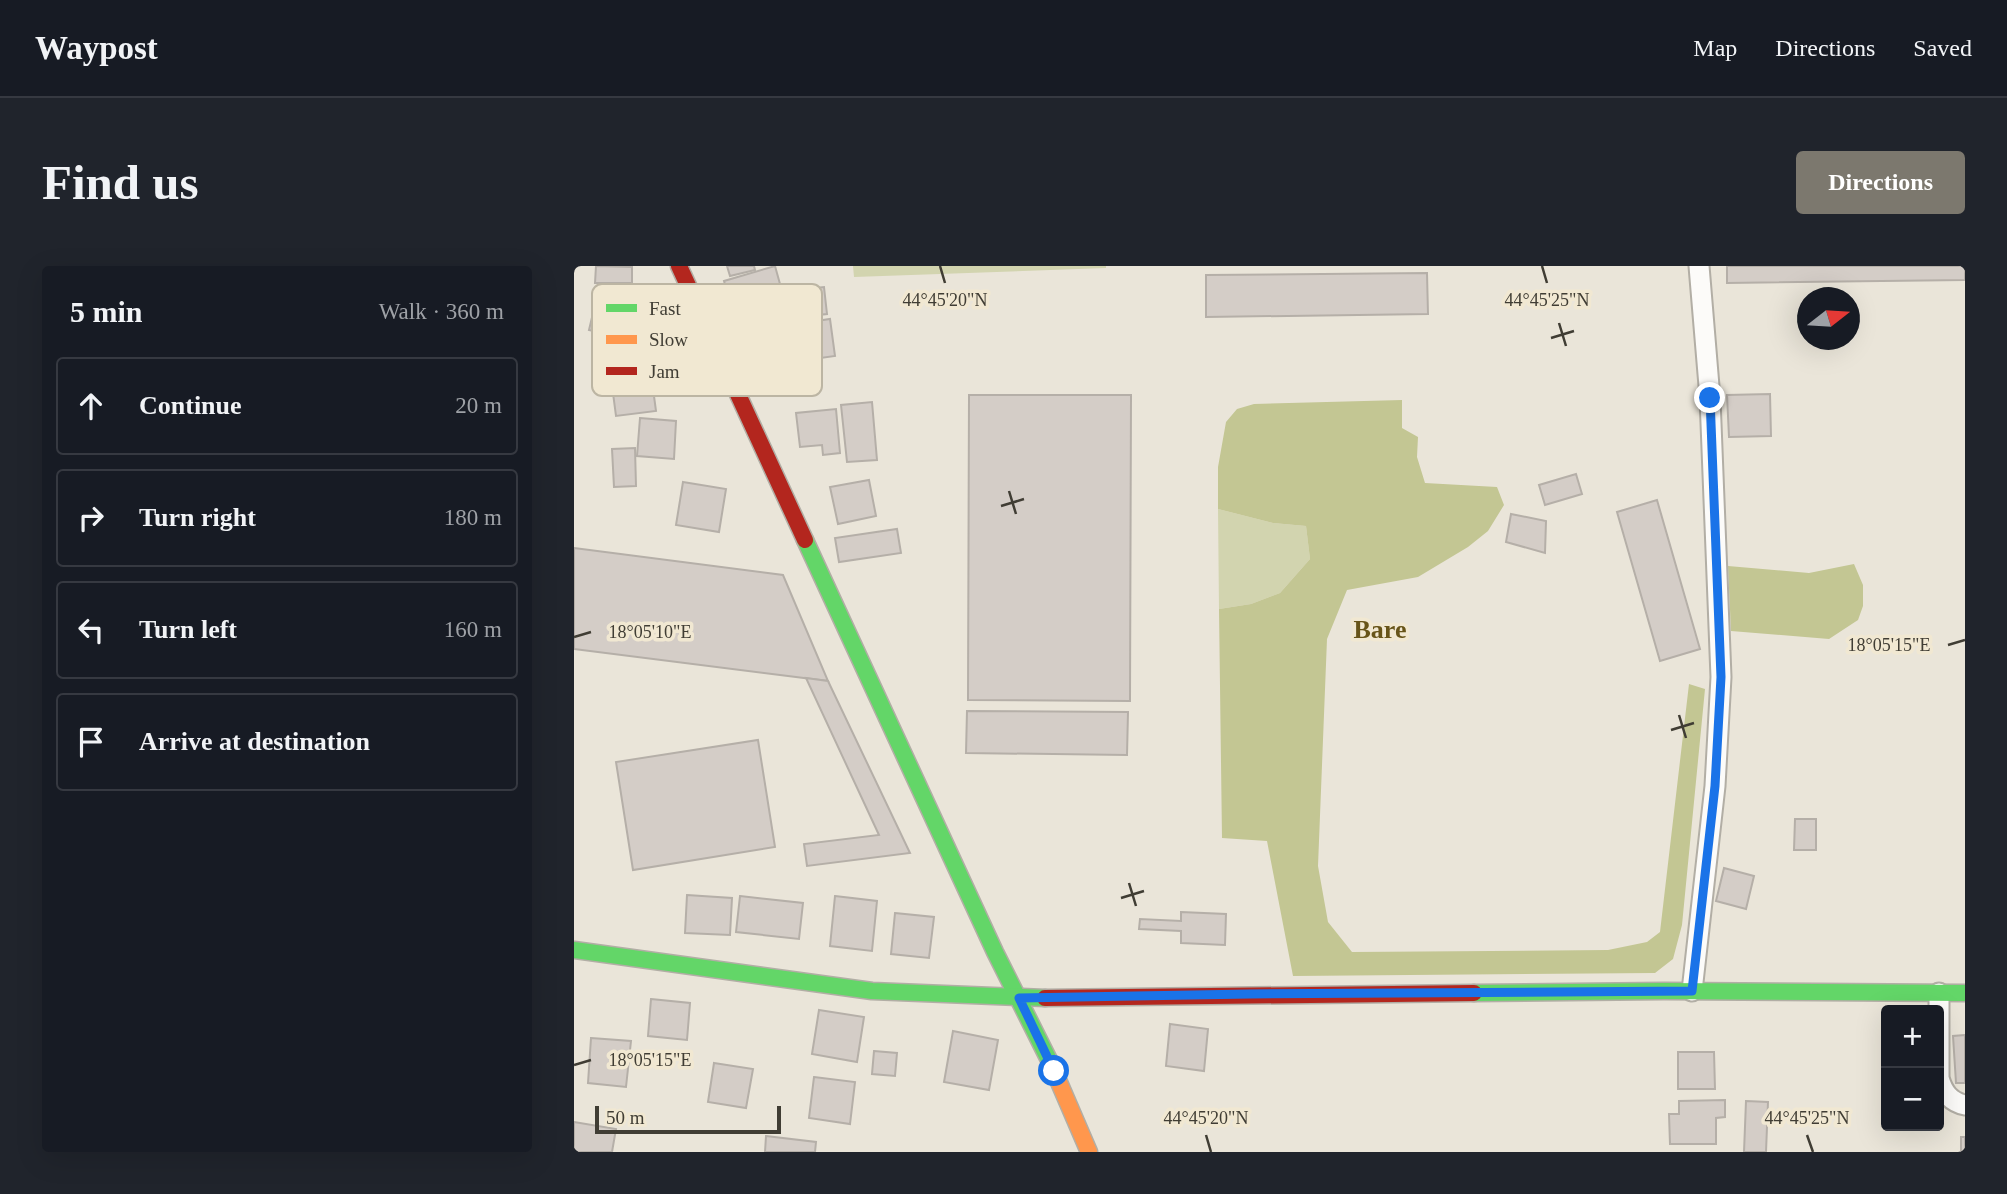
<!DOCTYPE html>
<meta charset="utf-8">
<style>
:root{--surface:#171b24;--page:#20242c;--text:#f1f3f6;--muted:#9ea1a6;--line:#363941;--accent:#7c786e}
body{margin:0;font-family:Georgia,serif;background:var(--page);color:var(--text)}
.controls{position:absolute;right:21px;bottom:21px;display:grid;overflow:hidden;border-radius:7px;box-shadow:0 7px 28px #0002}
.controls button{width:63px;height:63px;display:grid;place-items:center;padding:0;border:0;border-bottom:2px solid var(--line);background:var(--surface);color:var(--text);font:35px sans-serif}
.compass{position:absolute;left:1223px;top:21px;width:63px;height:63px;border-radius:50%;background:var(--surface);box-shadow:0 7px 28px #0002;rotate:73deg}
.scale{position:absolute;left:21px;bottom:18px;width:186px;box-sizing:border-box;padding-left:7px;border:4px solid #403d34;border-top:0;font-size:19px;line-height:24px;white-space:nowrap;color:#403d34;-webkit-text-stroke:5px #f1e8d2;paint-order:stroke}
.stop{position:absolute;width:21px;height:21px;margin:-16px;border:5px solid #1a73e8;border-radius:50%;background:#fff}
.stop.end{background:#1a73e8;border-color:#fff;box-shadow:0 2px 7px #0008}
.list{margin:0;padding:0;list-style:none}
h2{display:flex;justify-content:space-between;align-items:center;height:91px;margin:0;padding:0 28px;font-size:30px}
h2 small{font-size:23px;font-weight:400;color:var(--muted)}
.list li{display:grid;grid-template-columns:46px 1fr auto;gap:21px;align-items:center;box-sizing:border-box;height:98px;margin:0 14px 14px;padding:0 14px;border:2px solid var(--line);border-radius:7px}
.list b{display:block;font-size:26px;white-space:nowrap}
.list em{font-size:23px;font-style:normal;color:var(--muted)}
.icon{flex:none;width:38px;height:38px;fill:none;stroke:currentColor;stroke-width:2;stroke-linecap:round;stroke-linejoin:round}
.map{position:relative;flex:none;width:1391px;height:886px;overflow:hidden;border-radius:7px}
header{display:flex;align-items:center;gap:42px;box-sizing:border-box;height:98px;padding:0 35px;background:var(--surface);border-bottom:2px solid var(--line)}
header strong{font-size:33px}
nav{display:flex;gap:38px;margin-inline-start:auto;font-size:24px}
.intro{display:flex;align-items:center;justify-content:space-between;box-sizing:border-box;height:168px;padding:0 42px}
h1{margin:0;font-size:49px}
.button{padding:18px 32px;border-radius:7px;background:var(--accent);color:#fff;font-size:24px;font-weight:700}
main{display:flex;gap:42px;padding:0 42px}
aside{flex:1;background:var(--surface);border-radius:7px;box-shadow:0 7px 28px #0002}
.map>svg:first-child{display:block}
</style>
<header>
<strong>Waypost</strong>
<nav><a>Map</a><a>Directions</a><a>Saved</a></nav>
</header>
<div class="intro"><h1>Find us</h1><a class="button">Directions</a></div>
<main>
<aside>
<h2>5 min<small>Walk · 360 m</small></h2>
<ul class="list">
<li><svg class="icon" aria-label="ahead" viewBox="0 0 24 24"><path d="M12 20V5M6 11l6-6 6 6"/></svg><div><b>Continue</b></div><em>20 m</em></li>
<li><svg class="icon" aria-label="right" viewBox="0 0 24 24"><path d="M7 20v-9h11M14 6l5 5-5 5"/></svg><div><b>Turn right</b></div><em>180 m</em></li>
<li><svg class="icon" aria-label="left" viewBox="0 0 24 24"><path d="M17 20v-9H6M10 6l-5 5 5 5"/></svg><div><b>Turn left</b></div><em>160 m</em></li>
<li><svg class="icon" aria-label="arrive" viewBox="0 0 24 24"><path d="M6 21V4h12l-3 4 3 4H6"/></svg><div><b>Arrive at destination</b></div></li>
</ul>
</aside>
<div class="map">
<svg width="1391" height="886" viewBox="0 0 1391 886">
<rect width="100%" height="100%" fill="#eae5d9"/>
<!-- green -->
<g fill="#d2d4af">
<path d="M 279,0 L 532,0 L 532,2 L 280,11 Z"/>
<path d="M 644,243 L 699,257 L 732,260 L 736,293 L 706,327 L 677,338 L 645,343 Z"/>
</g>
<!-- forest -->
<g fill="#c3c693">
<path d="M 828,134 L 828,162 L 844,171 L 843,191 L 851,217 L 923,221 L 930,239 L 914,265 L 894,281 L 844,311 L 773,324 L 753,373 L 744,600 L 754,656 L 778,686 L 1034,684 L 1073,676 L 1086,666 L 1115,418 L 1131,423 L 1108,659 L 1099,693 L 1081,707 L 719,710 L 693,575 L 648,572 L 645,343 L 677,338 L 706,327 L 736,293 L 732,260 L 699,257 L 644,243 L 644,201 L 652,156 L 663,143 L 680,138 Z"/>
<path d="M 1280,298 L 1289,319 L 1289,340 L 1284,354 L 1255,373 L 1157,365 L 1154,300 L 1235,307 Z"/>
</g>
<!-- building -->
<g fill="#d4cdc7" stroke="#b5afa8" stroke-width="2">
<path d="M 22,0 L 58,1 L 58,17 L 21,17 Z"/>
<path d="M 153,0 L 180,0 L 181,4 L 156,10 Z"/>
<path d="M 201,0 L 211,36 L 160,50 L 150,15 Z"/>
<path d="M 1153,0 L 1391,0 L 1391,14 L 1153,17 Z"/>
<path d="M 853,7 L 854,48 L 632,51 L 632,9 Z"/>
<path d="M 250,21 L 253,48 L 225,51 L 222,24 Z"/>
<path d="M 25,22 L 68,32 L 58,74 L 15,64 Z"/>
<path d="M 256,53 L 261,90 L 182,101 L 177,65 Z"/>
<path d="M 75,93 L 82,145 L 42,150 L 35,97 Z"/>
<path d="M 1196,128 L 1197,170 L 1155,171 L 1153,129 Z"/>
<path d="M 395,129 L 557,129 L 556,435 L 394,434 Z"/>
<path d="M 298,136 L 303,194 L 273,196 L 267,139 Z"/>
<path d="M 262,143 L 266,187 L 249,189 L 248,179 L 226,181 L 222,147 Z"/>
<path d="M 66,152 L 102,155 L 100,193 L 63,190 Z"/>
<path d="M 61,182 L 62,220 L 40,221 L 38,183 Z"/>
<path d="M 1002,208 L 1008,228 L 971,239 L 965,219 Z"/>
<path d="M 295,214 L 302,250 L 264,258 L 256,221 Z"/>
<path d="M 109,216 L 152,223 L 145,266 L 102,259 Z"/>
<path d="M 1083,234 L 1126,383 L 1086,395 L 1043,246 Z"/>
<path d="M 937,248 L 972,255 L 971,287 L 932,276 Z"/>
<path d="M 323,263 L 327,287 L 265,296 L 261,272 Z"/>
<path d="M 0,282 L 209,309 L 254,415 L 0,383 Z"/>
<path d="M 232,412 L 254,415 L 336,587 L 233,600 L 230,578 L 305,569 Z"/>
<path d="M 393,445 L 554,446 L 553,489 L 392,487 Z"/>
<path d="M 184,474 L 201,581 L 59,604 L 42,496 Z"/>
<path d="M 1221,553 L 1242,553 L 1242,584 L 1220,584 Z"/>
<path d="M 1150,602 L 1180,610 L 1172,643 L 1142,635 Z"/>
<path d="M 113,629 L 158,632 L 156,669 L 111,667 Z"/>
<path d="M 166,630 L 229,637 L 225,673 L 162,666 Z"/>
<path d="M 261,630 L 303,635 L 298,685 L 256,680 Z"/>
<path d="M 607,646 L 652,648 L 651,679 L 607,677 L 607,665 L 565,663 L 566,653 L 607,655 Z"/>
<path d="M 321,647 L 360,651 L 355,692 L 317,688 Z"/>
<path d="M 77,733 L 116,737 L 113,774 L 74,770 Z"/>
<path d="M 245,744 L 290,751 L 283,796 L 238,788 Z"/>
<path d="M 596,758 L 634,763 L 630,805 L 592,800 Z"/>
<path d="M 379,765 L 424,774 L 415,824 L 370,816 Z"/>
<path d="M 1391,769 L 1391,817 L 1382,817 L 1379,770 Z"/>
<path d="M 17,772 L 57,775 L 52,821 L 14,817 Z"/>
<path d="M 300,785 L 323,787 L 321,810 L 298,808 Z"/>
<path d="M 1104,786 L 1140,786 L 1141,823 L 1104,823 Z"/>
<path d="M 140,797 L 179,803 L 172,842 L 134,836 Z"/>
<path d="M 240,811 L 281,816 L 276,858 L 235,852 Z"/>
<path d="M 1151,834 L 1151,851 L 1142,852 L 1142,878 L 1096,878 L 1095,848 L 1105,848 L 1105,835 Z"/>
<path d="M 1172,835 L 1194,836 L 1192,886 L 1170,886 Z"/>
<path d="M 0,856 L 42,863 L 38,886 L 0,886 Z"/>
<path d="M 192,870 L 242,876 L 241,886 L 191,886 Z"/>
<rect x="1387" y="871" width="4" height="15"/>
</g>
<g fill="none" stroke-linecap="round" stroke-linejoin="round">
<!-- street casing -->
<g stroke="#b2aea5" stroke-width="23">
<g id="street">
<path d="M 1118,725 L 1141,520 L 1147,411 L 1136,132 L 1125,0"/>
<path d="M 1365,727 L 1365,812 C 1369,826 1376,836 1391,839"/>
</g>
</g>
<!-- fast casing -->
<g stroke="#b2aea5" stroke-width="19">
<g id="fast">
<path d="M 231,274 L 421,686 L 478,800"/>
<path d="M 0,684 L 298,725 L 471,732"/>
<path d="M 900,727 L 1090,725 L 1391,727"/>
</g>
</g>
<!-- slow casing -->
<g stroke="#b2aea5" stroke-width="19">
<path id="slow" d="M 478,800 L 515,886"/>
</g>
<!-- jam casing -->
<g stroke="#b2aea5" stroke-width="19">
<g id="jam">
<path d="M 105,0 L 231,274"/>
<path d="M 471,732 L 900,727"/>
</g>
</g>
<!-- street -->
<use href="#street" stroke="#fcfbf9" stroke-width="19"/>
<!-- fast -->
<use href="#fast" stroke="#63d668" stroke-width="16"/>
<!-- slow -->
<use href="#slow" stroke="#ff974d" stroke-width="16"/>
<!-- jam -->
<use href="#jam" stroke="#b3261e" stroke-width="16"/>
</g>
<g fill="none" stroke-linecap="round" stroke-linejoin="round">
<!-- route -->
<path stroke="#1a73e8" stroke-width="9" d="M 480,805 L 445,732 L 676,728 L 1118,725 L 1141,520 L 1147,411 L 1136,132"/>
</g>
<!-- ticks -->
<path fill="none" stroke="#403d34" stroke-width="2.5" d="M 366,0 L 371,17M 968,0 L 973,17M 985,57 L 992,80M 977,72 L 1000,65M 435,225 L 442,248M 427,240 L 450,233M 0,371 L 17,366M 1374,379 L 1391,374M 1105,449 L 1112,472M 1097,464 L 1120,457M 555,617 L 562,640M 547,632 L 570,625M 0,799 L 17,794M 632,869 L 637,886M 1233,869 L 1239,886"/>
<g text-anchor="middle" stroke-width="7" stroke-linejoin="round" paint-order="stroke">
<!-- district labels -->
<g font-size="26" font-weight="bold" fill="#675419" stroke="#f1e8d2">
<text x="806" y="372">Bare</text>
</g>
</g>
<!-- legend -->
<rect x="18" y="18" width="230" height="112" rx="10" fill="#f1e8d2" stroke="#bcb5a3" stroke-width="2"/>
<rect x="32" y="38" width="31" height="8" fill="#63d668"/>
<rect x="32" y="69" width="31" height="9" fill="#ff974d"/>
<rect x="32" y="101" width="31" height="8" fill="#b3261e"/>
<g font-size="19" fill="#403d34">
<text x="75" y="49">Fast</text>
<text x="75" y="80">Slow</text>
<text x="75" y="112">Jam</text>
</g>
<g font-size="18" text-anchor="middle" fill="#403d34" stroke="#f1e8d2" stroke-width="7" stroke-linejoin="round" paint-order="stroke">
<text x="371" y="40">44°45'20"N</text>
<text x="973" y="40">44°45'25"N</text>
<text x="76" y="372">18°05'10"E</text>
<text x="1315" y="385">18°05'15"E</text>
<text x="76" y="800">18°05'15"E</text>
<text x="632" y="858">44°45'20"N</text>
<text x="1233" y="858">44°45'25"N</text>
</g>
</svg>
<div class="controls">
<button>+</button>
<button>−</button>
</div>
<svg class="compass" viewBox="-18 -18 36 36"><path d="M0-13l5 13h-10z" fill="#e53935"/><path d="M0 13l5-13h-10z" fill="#9ea1a6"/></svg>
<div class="scale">50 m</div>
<div class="stop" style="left:480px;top:805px"></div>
<div class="stop end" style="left:1136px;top:132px"></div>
</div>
</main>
